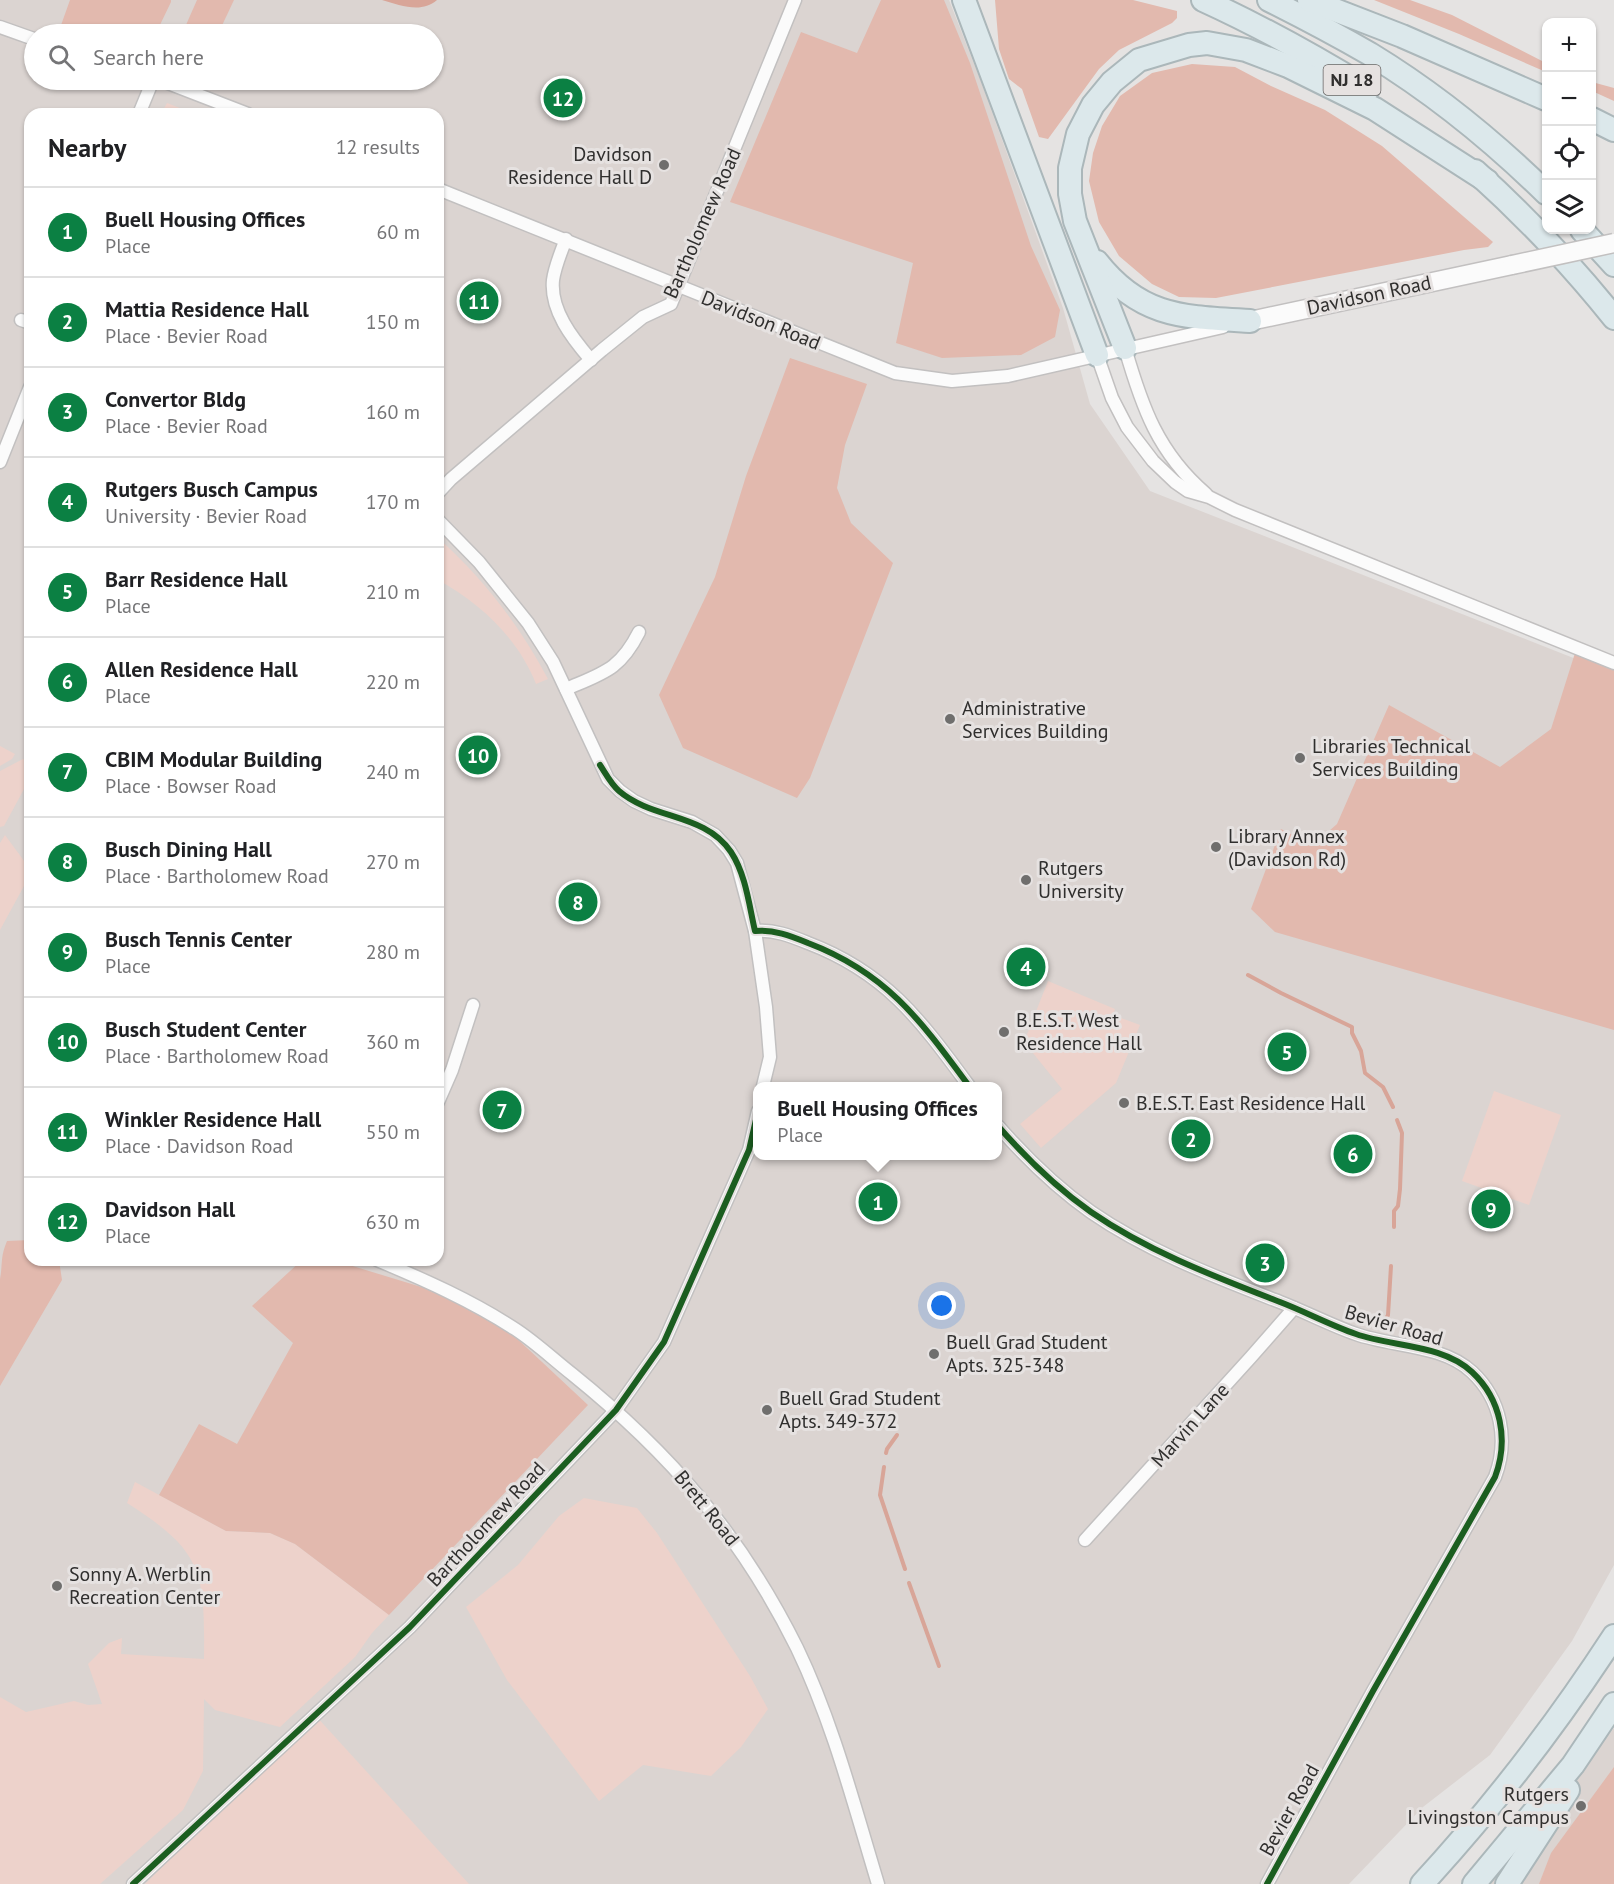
<!DOCTYPE html>
<meta charset="utf-8">
<style>
:root{--surface:#fff;--page:#f6f6f6;--text:#202124;--muted:#757577;--line:#e0e0e0;--accent:#0b8043}
body{margin:0;font-family:"PT Sans",sans-serif;background:var(--page);color:var(--text)}
.controls{position:absolute;right:18px;top:18px;display:grid;overflow:hidden;border-radius:12px;box-shadow:0 2px 4px #0004}
.controls button{width:54px;height:54px;display:grid;place-items:center;padding:0;border:0;border-bottom:2px solid var(--line);background:var(--surface);color:var(--text);font:30px sans-serif}
.you{position:absolute;left:942px;top:1306px;width:21px;height:21px;margin:-15px;border:4px solid #fff;border-radius:50%;background:#1a73e8;box-shadow:0 0 0 9px #1a73e833}
.badge{display:grid;place-items:center;width:39px;height:39px;border-radius:50%;background:var(--accent);color:#fff;font-size:20px;font-weight:700}
.pin{position:absolute;translate:-50% -50%;border:3px solid #fff;box-shadow:0 2px 6px #0006}
.popup{position:absolute;left:753px;top:1082px;width:249px;height:78px;box-sizing:border-box;display:grid;place-content:center;border-radius:12px;background:var(--surface);filter:drop-shadow(0 2px 4px #0005);font-size:20px;white-space:nowrap;color:var(--muted)}
.popup b{font-size:22px;color:var(--text)}
.popup::after{content:'';position:absolute;left:50%;top:100%;margin-left:-12px;border:12px solid transparent;border-top-color:var(--surface)}
.list{margin:0;padding:0;list-style:none}
h2{display:flex;justify-content:space-between;align-items:center;height:78px;margin:0;padding:0 24px;font-size:26px}
h2 small{font-size:20px;font-weight:400;color:var(--muted)}
.list li{display:grid;grid-template-columns:39px 1fr auto;gap:18px;align-items:center;box-sizing:border-box;height:90px;padding:0 24px;border-top:2px solid var(--line)}
.list b{display:block;font-size:22px;white-space:nowrap}
.list p{margin:0;font-size:20px;white-space:nowrap;color:var(--muted)}
.list em{font-size:20px;font-style:normal;color:var(--muted)}
.icon{flex:none;width:33px;height:33px;fill:none;stroke:currentColor;stroke-width:2;stroke-linecap:round;stroke-linejoin:round}
.map{position:relative;flex:none;width:1614px;height:1884px;overflow:hidden}
.search{position:absolute;background:var(--surface);box-shadow:0 2px 4px #0004;left:24px;top:24px;width:420px;height:66px;display:flex;align-items:center;gap:15px;box-sizing:border-box;padding:0 21px;border-radius:33px;color:var(--muted);font-size:22px}
.panel{position:absolute;background:var(--surface);box-shadow:0 2px 4px #0004;left:24px;top:108px;width:420px;height:1158px;border-radius:18px}
.map>svg:first-child{display:block}
</style>
<div class="map">
<svg width="1614" height="1884" viewBox="0 0 1614 1884">
<rect width="100%" height="100%" fill="#e5e3e2"/>
<!-- built -->
<g fill="#dbd4d1" fill-rule="evenodd">
<path d="M 0,0 L 949,0 L 980,79 L 1063,308 L 1090,404 L 1150,491 L 1614,674 L 1614,1565 L 1572,1641 L 1490,1755 L 1423,1807 L 1349,1884 L 0,1884 ZM 34,34 L 434,34 L 434,80 L 34,80 ZM 30,114 L 438,114 L 438,1260 L 30,1260 ZM 758,1086 L 998,1086 L 998,1156 L 758,1156 Z"/>
<path d="M 1614,1728 L 1614,1884 L 1483,1884 Z"/>
</g>
<!-- green -->
<g fill="#edd2cb">
<path d="M 167,103 L 195,114 L 161,114 Z"/>
<path d="M 438,538 C 483,578 520,626 548,679 L 536,684 C 518,638 480,603 438,580 Z"/>
<path d="M 0,746 L 15,754 L 12,759 L 0,766 Z"/>
<path d="M 23,759 L 30,763 L 30,778 L 4,826 L 0,827 L 0,771 Z"/>
<path d="M 5,835 L 30,869 L 30,875 L 0,930 L 0,843 Z"/>
<path d="M 1048,981 L 1115,1009 L 1113,1015 L 1140,1025 L 1116,1083 L 1041,1148 L 1020,1124 L 1062,1089 L 1024,1042 Z"/>
<path d="M 1494,1091 L 1561,1115 L 1529,1205 L 1462,1181 Z"/>
<path d="M 135,1482 L 226,1531 L 270,1533 L 295,1544 L 389,1615 L 372,1633 L 355,1657 L 280,1727 L 215,1710 L 204,1699 L 203,1771 L 183,1810 L 100,1884 L 0,1884 L 0,1697 L 26,1712 L 74,1701 L 88,1705 L 102,1704 L 88,1664 L 109,1643 L 122,1638 L 121,1654 L 204,1659 C 205,1572 203,1551 127,1503 Z"/>
<path d="M 584,1498 L 637,1508 L 657,1533 L 750,1676 L 768,1709 L 741,1747 L 711,1776 L 643,1765 L 599,1801 L 507,1680 L 466,1607 L 518,1565 L 559,1516 Z"/>
<path d="M 315,1715 L 469,1884 L 145,1884 Z"/>
</g>
<!-- forest -->
<g fill="#e2b9ae">
<path d="M 70,0 L 171,0 L 171,2 L 158,29 L 142,32 L 117,30 L 113,34 L 78,34 L 60,28 Z"/>
<path d="M 197,0 L 234,0 L 218,34 L 182,34 Z"/>
<path d="M 881,0 L 944,0 L 970,63 L 1031,246 L 1060,310 L 1055,337 L 1021,355 L 942,358 L 896,343 L 913,263 L 730,202 L 801,32 L 857,53 Z"/>
<path d="M 995,0 L 1133,0 L 1177,11 L 1177,18 L 1172,23 L 1119,50 L 1099,69 L 1048,139 L 1039,137 L 1022,89 L 1009,79 L 999,49 Z"/>
<path d="M 1374,0 L 1410,0 L 1452,15 L 1546,63 L 1546,72 L 1459,34 Z"/>
<path d="M 1192,64 L 1235,67 L 1271,86 L 1325,110 L 1382,146 L 1493,242 L 1488,247 L 1464,250 L 1216,298 L 1179,297 L 1152,284 L 1119,256 L 1099,222 L 1089,181 L 1093,153 L 1102,126 L 1120,96 L 1152,73 Z"/>
<path d="M 203,80 L 255,80 L 252,84 L 228,90 Z"/>
<path d="M 1592,82 L 1614,88 L 1614,101 L 1592,91 Z"/>
<path d="M 790,358 L 867,384 L 845,445 L 837,488 L 851,523 L 893,563 L 810,778 L 797,798 L 683,748 L 659,695 L 715,577 L 746,476 Z"/>
<path d="M 1575,653 L 1614,669 L 1614,1030 L 1275,932 L 1251,909 L 1281,829 L 1313,845 L 1337,824 L 1389,705 L 1500,767 L 1551,729 Z"/>
<path d="M 30,1240 L 30,1260 L 59,1260 L 62,1280 L 0,1386 L 0,1279 C 3,1262 0,1258 7,1241 Z"/>
<path d="M 302,1260 L 333,1260 L 441,1293 L 511,1333 L 588,1405 L 389,1615 L 295,1544 L 270,1533 L 226,1531 L 159,1495 L 199,1424 L 237,1444 L 293,1343 L 252,1306 Z"/>
<path d="M 1614,1767 L 1614,1884 L 1539,1884 L 1551,1853 Z"/>
</g>
<!-- water -->
<path fill="#d8a598" d="M 382,0 L 437,0 C 421,14 400,5 382,0 Z"/>
<g fill="none" stroke-linecap="round" stroke-linejoin="round">
<!-- stream -->
<g stroke="#d8a598" stroke-width="4">
<path d="M 1248,975 L 1281,993 L 1352,1027 L 1352,1033 L 1361,1051 L 1365,1073 L 1383,1087 L 1393,1107"/>
<path d="M 1394,1227 L 1394,1211 L 1398,1206 L 1400,1189 L 1402,1133 L 1397,1120"/>
<path d="M 1381,1328 L 1388,1315 L 1391,1266"/>
<path d="M 886,1453 L 887,1449 L 897,1435"/>
<path d="M 884,1467 L 880,1495 L 905,1569"/>
<path d="M 909,1583 L 939,1666"/>
</g>
<!-- street casing -->
<g stroke="#c2c0c0" stroke-width="15">
<g id="street">
<path d="M 0,27 L 34,39"/>
<path d="M 160,80 L 248,114"/>
<path d="M 139,114 L 153,80"/>
<path d="M 438,189 L 895,373 L 952,381 L 1008,376 L 1223,327"/>
<path d="M 566,239 C 561,252 555,266 553,280 C 550,310 572,338 591,360"/>
<path d="M 21,320 L 30,323"/>
<path d="M 1125,348 C 1142,407 1158,453 1206,494"/>
<path d="M 1097,355 L 1112,398 L 1127,427 L 1153,461 L 1175,482 L 1188,491 L 1209,497 L 1235,510 L 1614,663"/>
<path d="M 0,462 L 30,387"/>
<path d="M 438,493 L 451,479 L 602,350 L 643,317 L 671,304 L 795,0"/>
<path d="M 438,520 L 479,562 L 528,623 L 553,662 L 608,779 L 620,791 L 634,801 L 651,809 L 692,822 L 715,835 L 729,850 L 737,863 L 755,931 L 766,1007 L 770,1057 L 763,1086"/>
<path d="M 566,689 C 603,673 620,670 639,632"/>
<path d="M 755,931 C 773,929 791,936 808,943 C 887,973 921,1021 969,1086"/>
<path d="M 438,1102 L 452,1070 L 473,1005"/>
<path d="M 998,1126 C 1026,1158 1057,1188 1091,1212 C 1149,1252 1216,1277 1280,1302 C 1306,1312 1330,1325 1356,1334 C 1392,1347 1442,1344 1472,1372 C 1501,1399 1509,1440 1495,1477 L 1373,1691 L 1267,1884"/>
<path d="M 377,1260 C 425,1280 472,1301 515,1329 C 535,1342 553,1359 572,1374 C 670,1453 741,1535 797,1648 C 833,1723 854,1805 878,1884"/>
<path d="M 1085,1540 L 1251,1357 L 1294,1308"/>
<path d="M 133,1884 L 410,1627 L 616,1410 L 664,1342 L 749,1150 L 758,1111"/>
</g>
</g>
<!-- secondary casing -->
<g stroke="#c2c0c0" stroke-width="21">
<path id="secondary" d="M 1250,321 L 1512,265"/>
</g>
<!-- highway casing -->
<g stroke="#abb7ba" stroke-width="26">
<g id="highway">
<path d="M 964,0 L 1097,355"/>
<path d="M 1203,0 C 1260,26 1314,56 1368,89"/>
<path d="M 1269,0 C 1303,17 1337,35 1370,54 C 1434,93 1493,141 1546,193"/>
<path d="M 1309,0 L 1402,36 L 1546,99"/>
<path d="M 1592,119 L 1614,130"/>
<path d="M 1475,171 C 1526,217 1571,264 1614,318"/>
<path d="M 1582,230 L 1614,265"/>
<path d="M 1097,262 C 1141,318 1184,317 1250,321"/>
<path d="M 1125,348 L 1075,221 L 1070,194 L 1070,168 L 1078,134 L 1093,105 L 1112,82 L 1139,60 L 1189,45 L 1207,43 L 1246,50 L 1288,66 L 1375,109 L 1487,181"/>
<path d="M 1422,1884 C 1493,1807 1556,1725 1614,1636"/>
<path d="M 1474,1884 L 1573,1765 L 1614,1704"/>
<path d="M 1507,1884 L 1568,1790"/>
</g>
</g>
<!-- street -->
<use href="#street" stroke="#fbfbfb" stroke-width="12"/>
<!-- secondary -->
<use href="#secondary" stroke="#fbfbfb" stroke-width="18"/>
<!-- highway -->
<use href="#highway" stroke="#dce8eb" stroke-width="22"/>
<!-- secondary-bridge casing -->
<g stroke="#c2c0c0" stroke-width="21" stroke-linecap="butt">
<path id="secondary-bridge" d="M 1512,265 L 1614,243"/>
</g>
<!-- secondary-bridge -->
<use href="#secondary-bridge" stroke="#fbfbfb" stroke-width="18"/>
<!-- cycleway casing -->
<g stroke="#e6e2e1" stroke-width="10">
<g id="cycleway">
<path d="M 600,765 C 606,774 611,784 619,791 C 653,820 705,813 731,852 C 746,875 749,905 755,931 C 773,929 791,936 808,943 C 887,973 921,1021 969,1086"/>
<path d="M 998,1126 C 1026,1158 1057,1188 1091,1212 C 1149,1252 1216,1277 1280,1302 C 1306,1312 1330,1325 1356,1334 C 1392,1347 1442,1344 1472,1372 C 1501,1399 1509,1440 1495,1477 L 1373,1691 L 1267,1884"/>
<path d="M 133,1884 L 410,1627 L 616,1410 L 664,1342 L 749,1150 L 758,1111"/>
</g>
</g>
<!-- cycleway -->
<use href="#cycleway" stroke="#1b5e20" stroke-width="6"/>
</g>
<!-- markers -->
<g fill="#6f6e6d" stroke="#e6e2e1" stroke-width="2">
<circle cx="664" cy="165" r="6"/>
<circle cx="950" cy="719" r="6"/>
<circle cx="1300" cy="758" r="6"/>
<circle cx="1216" cy="847" r="6"/>
<circle cx="1026" cy="880" r="6"/>
<circle cx="1004" cy="1032" r="6"/>
<circle cx="1124" cy="1103" r="6"/>
<circle cx="934" cy="1354" r="6"/>
<circle cx="767" cy="1410" r="6"/>
<circle cx="57" cy="1586" r="6"/>
<circle cx="1581" cy="1806" r="6"/>
</g>
<g text-anchor="middle" stroke-width="6" stroke-linejoin="round" paint-order="stroke">
<!-- shield labels -->
<rect fill="#e6e2e1" stroke="#676564" stroke-width="1.5" x="1323.5" y="65" width="57" height="30" rx="4.5"/>
<g font-size="18" font-weight="bold" fill="#302f2e">
<text x="1352" y="86">NJ 18</text>
</g>
<!-- poi labels -->
<g font-size="20" fill="#302f2e" stroke="#e6e2e1" text-anchor="start">
<text x="652" y="161" text-anchor="end">Davidson<tspan x="652" dy="23">Residence Hall D</tspan></text>
<text x="962" y="715">Administrative<tspan x="962" dy="23">Services Building</tspan></text>
<text x="1312" y="753">Libraries Technical<tspan x="1312" dy="23">Services Building</tspan></text>
<text x="1228" y="843">Library Annex<tspan x="1228" dy="23">(Davidson Rd)</tspan></text>
<text x="1038" y="875">Rutgers<tspan x="1038" dy="23">University</tspan></text>
<text x="1016" y="1027">B.E.S.T. West<tspan x="1016" dy="23">Residence Hall</tspan></text>
<text x="1136" y="1110">B.E.S.T. East Residence Hall</text>
<text x="946" y="1349">Buell Grad Student<tspan x="946" dy="23">Apts. 325-348</tspan></text>
<text x="779" y="1405">Buell Grad Student<tspan x="779" dy="23">Apts. 349-372</tspan></text>
<text x="69" y="1581">Sonny A. Werblin<tspan x="69" dy="23">Recreation Center</tspan></text>
<text x="1569" y="1801" text-anchor="end">Rutgers<tspan x="1569" dy="23">Livingston Campus</tspan></text>
</g>
<!-- street labels -->
<g font-size="20" fill="#302f2e" stroke="#e6e2e1">
<text transform="translate(702 223) rotate(-66)" y="7">Bartholomew Road</text>
<text transform="translate(1369 295) rotate(-12)" y="7">Davidson Road</text>
<text transform="translate(761 320) rotate(22)" y="7">Davidson Road</text>
<text transform="translate(1394 1325) rotate(16)" y="7">Bevier Road</text>
<text transform="translate(1190 1425) rotate(-48)" y="7">Marvin Lane</text>
<text transform="translate(707 1508) rotate(51)" y="7">Brett Road</text>
<text transform="translate(486 1524) rotate(-47)" y="7">Bartholomew Road</text>
<text transform="translate(1289 1810) rotate(-61)" y="7">Bevier Road</text>
</g>
</g>
</svg>
<div class="controls">
<button>+</button>
<button>−</button>
<button><svg class="icon" aria-label="locate" viewBox="0 0 24 24"><circle cx="12" cy="12" r="6"/><path d="M12 2v4M12 18v4M2 12h4M18 12h4"/></svg></button>
<button><svg class="icon" aria-label="layers" viewBox="0 0 24 24"><path d="M12 4l9 5-9 5-9-5zM3 14l9 5 9-5"/></svg></button>
</div>
<div class="you"></div>
<div class="pin badge" style="left:878px;top:1202px">1</div>
<div class="popup"><b>Buell Housing Offices</b>Place</div>
<div class="pin badge" style="left:1191px;top:1139px">2</div>
<div class="pin badge" style="left:1265px;top:1263px">3</div>
<div class="pin badge" style="left:1026px;top:967px">4</div>
<div class="pin badge" style="left:1287px;top:1052px">5</div>
<div class="pin badge" style="left:1353px;top:1154px">6</div>
<div class="pin badge" style="left:502px;top:1110px">7</div>
<div class="pin badge" style="left:578px;top:902px">8</div>
<div class="pin badge" style="left:1491px;top:1209px">9</div>
<div class="pin badge" style="left:478px;top:755px">10</div>
<div class="pin badge" style="left:479px;top:301px">11</div>
<div class="pin badge" style="left:563px;top:98px">12</div>
<div class="search"><svg class="icon" aria-label="search" viewBox="0 0 24 24"><circle cx="10" cy="10" r="6"/><path d="M15 15l6 6"/></svg>Search here</div>
<section class="panel">
<h2>Nearby<small>12 results</small></h2>
<ul class="list">
<li><span class="badge">1</span><div><b>Buell Housing Offices</b><p>Place</p></div><em>60 m</em></li>
<li><span class="badge">2</span><div><b>Mattia Residence Hall</b><p>Place · Bevier Road</p></div><em>150 m</em></li>
<li><span class="badge">3</span><div><b>Convertor Bldg</b><p>Place · Bevier Road</p></div><em>160 m</em></li>
<li><span class="badge">4</span><div><b>Rutgers Busch Campus</b><p>University · Bevier Road</p></div><em>170 m</em></li>
<li><span class="badge">5</span><div><b>Barr Residence Hall</b><p>Place</p></div><em>210 m</em></li>
<li><span class="badge">6</span><div><b>Allen Residence Hall</b><p>Place</p></div><em>220 m</em></li>
<li><span class="badge">7</span><div><b>CBIM Modular Building</b><p>Place · Bowser Road</p></div><em>240 m</em></li>
<li><span class="badge">8</span><div><b>Busch Dining Hall</b><p>Place · Bartholomew Road</p></div><em>270 m</em></li>
<li><span class="badge">9</span><div><b>Busch Tennis Center</b><p>Place</p></div><em>280 m</em></li>
<li><span class="badge">10</span><div><b>Busch Student Center</b><p>Place · Bartholomew Road</p></div><em>360 m</em></li>
<li><span class="badge">11</span><div><b>Winkler Residence Hall</b><p>Place · Davidson Road</p></div><em>550 m</em></li>
<li><span class="badge">12</span><div><b>Davidson Hall</b><p>Place</p></div><em>630 m</em></li>
</ul>
</section>
</div>
